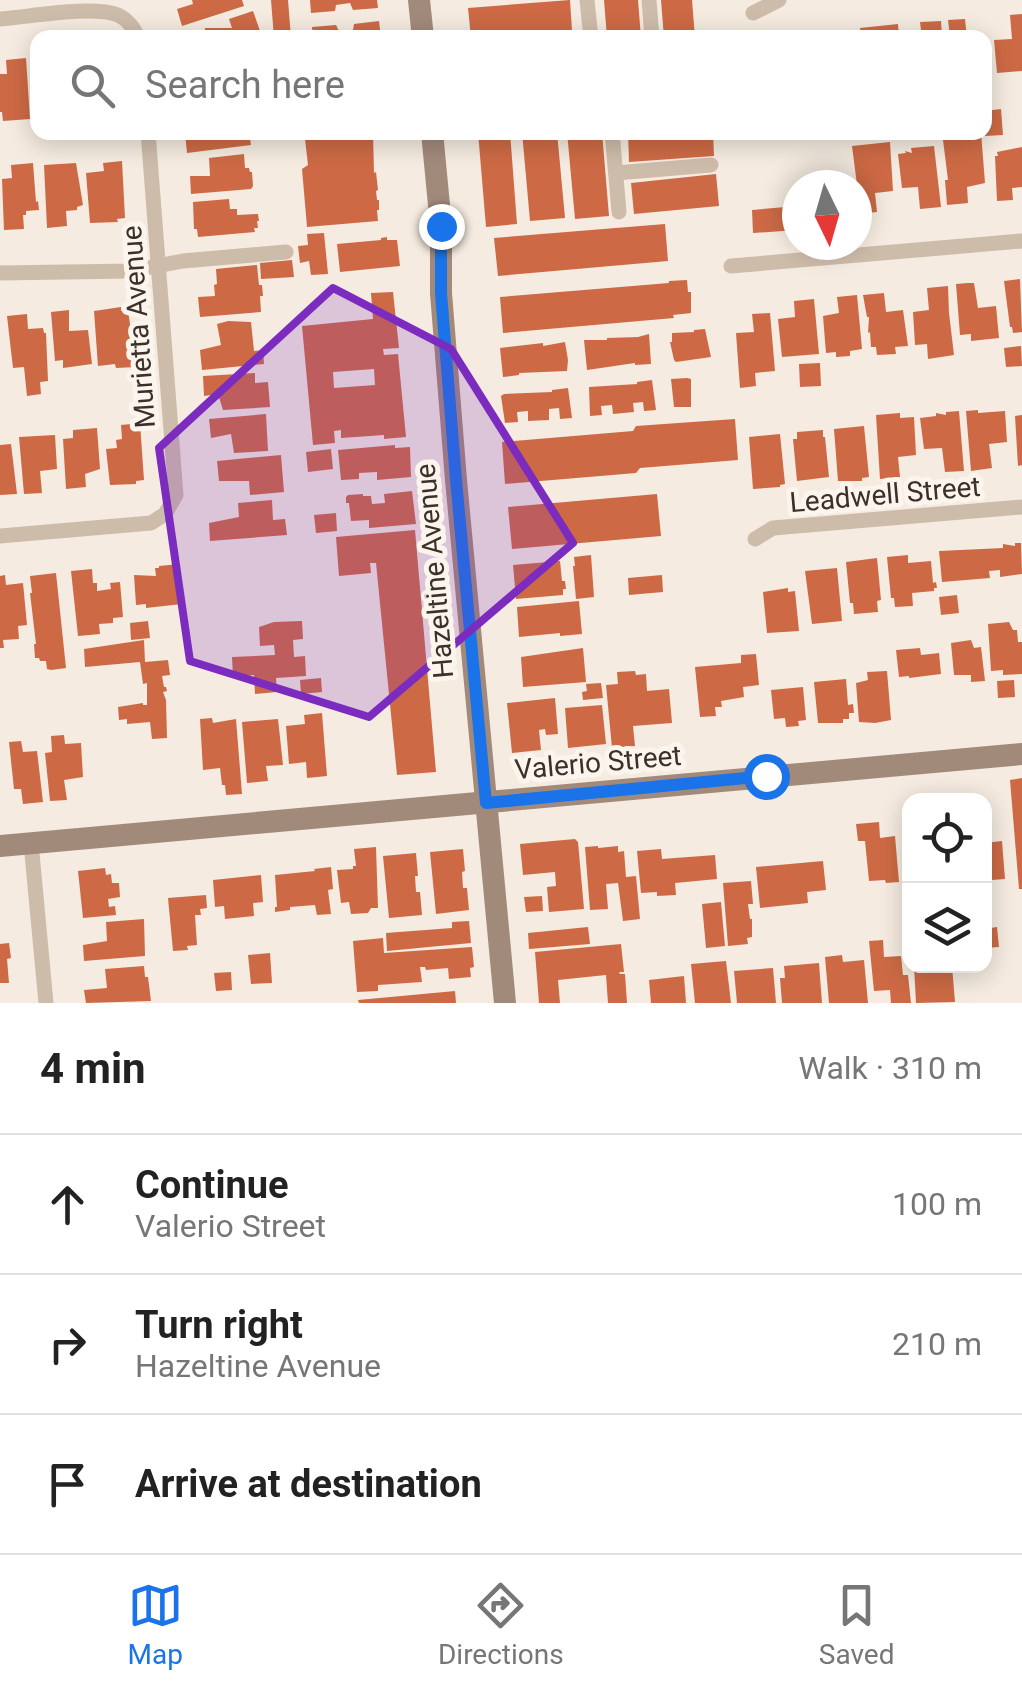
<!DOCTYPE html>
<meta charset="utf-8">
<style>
:root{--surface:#fff;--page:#f2f2f2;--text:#222;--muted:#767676;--line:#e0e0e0;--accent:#1a73e8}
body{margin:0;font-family:Roboto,sans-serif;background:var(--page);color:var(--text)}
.controls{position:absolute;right:30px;bottom:30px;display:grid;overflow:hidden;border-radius:20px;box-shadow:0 5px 25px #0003}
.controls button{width:90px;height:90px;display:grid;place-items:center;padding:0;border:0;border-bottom:2px solid var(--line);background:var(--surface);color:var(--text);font:50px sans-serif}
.compass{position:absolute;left:782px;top:170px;width:90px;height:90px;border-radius:50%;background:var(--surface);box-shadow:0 5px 25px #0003;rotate:175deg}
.stop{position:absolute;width:30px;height:30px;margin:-22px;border:8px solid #1a73e8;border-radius:50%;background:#fff}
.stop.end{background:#1a73e8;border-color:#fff;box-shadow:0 2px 10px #0008}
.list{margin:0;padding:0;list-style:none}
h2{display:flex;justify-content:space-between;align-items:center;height:130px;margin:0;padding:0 40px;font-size:42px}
h2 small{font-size:32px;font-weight:400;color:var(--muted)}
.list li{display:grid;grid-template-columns:65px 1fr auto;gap:30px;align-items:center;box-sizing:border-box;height:140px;padding:0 40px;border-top:2px solid var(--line)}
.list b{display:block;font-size:38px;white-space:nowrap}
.list p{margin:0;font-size:32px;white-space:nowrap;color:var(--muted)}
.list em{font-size:32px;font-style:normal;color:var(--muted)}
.icon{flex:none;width:55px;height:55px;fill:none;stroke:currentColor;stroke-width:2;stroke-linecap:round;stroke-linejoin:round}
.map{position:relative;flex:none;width:1022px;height:1003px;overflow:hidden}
.search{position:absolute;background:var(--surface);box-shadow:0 5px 25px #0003;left:30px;right:30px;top:30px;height:110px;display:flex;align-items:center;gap:25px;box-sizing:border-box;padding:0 35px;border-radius:20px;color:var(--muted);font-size:38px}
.sheet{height:550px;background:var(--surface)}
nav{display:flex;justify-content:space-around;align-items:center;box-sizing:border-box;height:140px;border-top:2px solid var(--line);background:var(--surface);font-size:28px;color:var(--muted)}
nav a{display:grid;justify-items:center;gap:5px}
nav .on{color:var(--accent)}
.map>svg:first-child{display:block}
</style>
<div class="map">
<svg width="1022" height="1003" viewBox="0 0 1022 1003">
<rect width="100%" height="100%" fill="#f5ebe0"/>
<!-- building -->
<g fill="#cd6a45" fill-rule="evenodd">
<path d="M 192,0 L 242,0 L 244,6 L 182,26 L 177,9 L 193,4 Z"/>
<path d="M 271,0 L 288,0 L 291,38 L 274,38 Z"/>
<path d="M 310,0 L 377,0 L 378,8 L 353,10 L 350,3 L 336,5 L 335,11 L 311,13 Z"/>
<path d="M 570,0 L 572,31 L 500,38 L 471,38 L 468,8 Z"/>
<path d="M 604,0 L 638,0 L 641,38 L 607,38 Z"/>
<path d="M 661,0 L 692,0 L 695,38 L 664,38 Z"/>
<path d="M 253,11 L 260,31 L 246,35 L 246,38 L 202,38 L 202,32 L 205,32 L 205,28 L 232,28 L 229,19 Z"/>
<path d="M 1022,14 L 1022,71 L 997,73 L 994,40 L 1012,39 L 1010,15 Z"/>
<path d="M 965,19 L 967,38 L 950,38 L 948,20 Z"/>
<path d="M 379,21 L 381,38 L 313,38 L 312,27 L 336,25 L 339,31 L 353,30 L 354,24 Z"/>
<path d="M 941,21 L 942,38 L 922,38 L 920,22 Z"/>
<path d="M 898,24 L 899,38 L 861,38 L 860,28 Z"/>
<path d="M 26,58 L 30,119 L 3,121 L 2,112 L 0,112 L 0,74 L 7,74 L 6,60 Z"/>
<path d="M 1001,109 L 1003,135 L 985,136 L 984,111 Z"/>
<path d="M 249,132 L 251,145 L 187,153 L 185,133 Z"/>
<path d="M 299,132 L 373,132 L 374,173 L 376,172 L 378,190 L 376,191 L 377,200 L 379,200 L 379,210 L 377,210 L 378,221 L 307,227 L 302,169 L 308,165 L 305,139 L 300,139 Z"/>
<path d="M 478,132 L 510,132 L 517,224 L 486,227 Z"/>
<path d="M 522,132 L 557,132 L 565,218 L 530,221 Z"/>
<path d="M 567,132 L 602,132 L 609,216 L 575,219 Z"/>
<path d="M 628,132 L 713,132 L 714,156 L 629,162 Z"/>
<path d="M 942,132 L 981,132 L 985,183 L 967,187 L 968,203 L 947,205 L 945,180 L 948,180 Z"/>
<path d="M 890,142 L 893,191 L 875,193 L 877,212 L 857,214 L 857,185 L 852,146 Z"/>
<path d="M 934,146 L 941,207 L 920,209 L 918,187 L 902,188 L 898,154 L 906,153 L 905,151 L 912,153 L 911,148 Z"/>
<path d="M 1022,147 L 1022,187 L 1012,188 L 1013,200 L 997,201 L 995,156 L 998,156 L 997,152 Z"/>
<path d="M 244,154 L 245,168 L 249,168 L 250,172 L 252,172 L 253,186 L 251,189 L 191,194 L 190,176 L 210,176 L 209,158 Z"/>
<path d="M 122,161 L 125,218 L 117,219 L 118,222 L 90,223 L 86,173 L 104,171 L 103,163 Z"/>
<path d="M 33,163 L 36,202 L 38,201 L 39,210 L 26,211 L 26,215 L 23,215 L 24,229 L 4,230 L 2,179 L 12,178 L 11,165 Z"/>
<path d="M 76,163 L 83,205 L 77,207 L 77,210 L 66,211 L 67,226 L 47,228 L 44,165 Z"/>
<path d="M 716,174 L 719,206 L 634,214 L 631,183 Z"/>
<path d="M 229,199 L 230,209 L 237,209 L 237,215 L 258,214 L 259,221 L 257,221 L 258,228 L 254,228 L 255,232 L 198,237 L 197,229 L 194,229 L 193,202 Z"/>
<path d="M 797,206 L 797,230 L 753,233 L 752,210 Z"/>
<path d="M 665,224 L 668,261 L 498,276 L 494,238 Z"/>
<path d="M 324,233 L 328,274 L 311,275 L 309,261 L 300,263 L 298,246 L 308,245 L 307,234 Z"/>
<path d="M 387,237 L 387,240 L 397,240 L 400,266 L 340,272 L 337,244 L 381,240 L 381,238 Z"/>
<path d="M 292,260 L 294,277 L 261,279 L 260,263 Z"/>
<path d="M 257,265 L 259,285 L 262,285 L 263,296 L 260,296 L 261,312 L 200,317 L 198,297 L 215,296 L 214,285 L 217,284 L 216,269 Z"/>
<path d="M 1020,279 L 1022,332 L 1013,333 L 1012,327 L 1010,327 L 1004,281 Z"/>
<path d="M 687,280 L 688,292 L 691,292 L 691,313 L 673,315 L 674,318 L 503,333 L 500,297 L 669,283 L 669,281 Z"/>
<path d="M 968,283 L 974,283 L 978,308 L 996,306 L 999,338 L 971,341 L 971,334 L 960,335 L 956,284 Z"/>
<path d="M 948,286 L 949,313 L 954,355 L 928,359 L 927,344 L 915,345 L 913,312 L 929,310 L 927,288 Z"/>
<path d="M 393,292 L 399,348 L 383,349 L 384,355 L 398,354 L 406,437 L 384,439 L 384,435 L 341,438 L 341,430 L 334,431 L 335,443 L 313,445 L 302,326 L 373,319 L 371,293 ZM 374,369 L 375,385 L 334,388 L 333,372 Z"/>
<path d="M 884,293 L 886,312 L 903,310 L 908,346 L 895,347 L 896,354 L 877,355 L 876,347 L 871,347 L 870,332 L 868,333 L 869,317 L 867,317 L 863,295 Z"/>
<path d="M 857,295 L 862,349 L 850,351 L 850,356 L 836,357 L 836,352 L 826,353 L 823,316 L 839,313 L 837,297 Z"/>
<path d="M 814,299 L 819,354 L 782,357 L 778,319 L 795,317 L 794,301 Z"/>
<path d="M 121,307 L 121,311 L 128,310 L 136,367 L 116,368 L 115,364 L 98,366 L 94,311 Z"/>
<path d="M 69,310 L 69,331 L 88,330 L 92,364 L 63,368 L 63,360 L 55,361 L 51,312 Z"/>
<path d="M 770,313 L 775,371 L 755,373 L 756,386 L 740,388 L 736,333 L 754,332 L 752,314 Z"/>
<path d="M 27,314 L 28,329 L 43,328 L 44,333 L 46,333 L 48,381 L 40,382 L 41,394 L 27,396 L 24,367 L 13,368 L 7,316 Z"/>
<path d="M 228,321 L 251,322 L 254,351 L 263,350 L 264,364 L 202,370 L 200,350 L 221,345 L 217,324 Z"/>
<path d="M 705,329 L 711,357 L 676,362 L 674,360 L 670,342 L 672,342 L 672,333 L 694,332 L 694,330 Z"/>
<path d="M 649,334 L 651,364 L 635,365 L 635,363 L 587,370 L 584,340 L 607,340 L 607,338 L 638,337 Z"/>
<path d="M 565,342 L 568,360 L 567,371 L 519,373 L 519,375 L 503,377 L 500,348 L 543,343 L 543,346 Z"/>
<path d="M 1021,346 L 1022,366 L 1006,367 L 1004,348 Z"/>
<path d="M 820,363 L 821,386 L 800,387 L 799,364 Z"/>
<path d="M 255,373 L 255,383 L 268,382 L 270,407 L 223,410 L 218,394 L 204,396 L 203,376 Z"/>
<path d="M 687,378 L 691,379 L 691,407 L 674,407 L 671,379 Z"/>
<path d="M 652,380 L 656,410 L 644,411 L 643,402 L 633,403 L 634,412 L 613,414 L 612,405 L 601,406 L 602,415 L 590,416 L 589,387 L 637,384 L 637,382 Z"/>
<path d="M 568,388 L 572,418 L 560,419 L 559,408 L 549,409 L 549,420 L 528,421 L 528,411 L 517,412 L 518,422 L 505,423 L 501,396 L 504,394 L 552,392 L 552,390 Z"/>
<path d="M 978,410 L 978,413 L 1005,411 L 1007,442 L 989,444 L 992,468 L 971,471 L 966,411 Z"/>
<path d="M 959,411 L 964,471 L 945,472 L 942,448 L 924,449 L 920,418 L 936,416 L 936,413 L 946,415 L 946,412 Z"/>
<path d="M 900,413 L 900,418 L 914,417 L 916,455 L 898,457 L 900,477 L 880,479 L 876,415 Z"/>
<path d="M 266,414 L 268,451 L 234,453 L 231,434 L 211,438 L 209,419 Z"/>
<path d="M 1022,415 L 1022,465 L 1018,466 L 1015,416 Z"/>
<path d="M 735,419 L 738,460 L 640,468 L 636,473 L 505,484 L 502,442 L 633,431 L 636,426 Z"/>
<path d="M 140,423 L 144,480 L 136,481 L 136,484 L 110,485 L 106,449 L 117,448 L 116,440 L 122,439 L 121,425 Z"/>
<path d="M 864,426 L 869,477 L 862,478 L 862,481 L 838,481 L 834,429 Z"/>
<path d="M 97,428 L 100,469 L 85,474 L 86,487 L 66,489 L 63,439 L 73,438 L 73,430 Z"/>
<path d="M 823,430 L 823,437 L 825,437 L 829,477 L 797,481 L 793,439 L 797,439 L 797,432 Z"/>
<path d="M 780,434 L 785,484 L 780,485 L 780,487 L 753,489 L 749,437 Z"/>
<path d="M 55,435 L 57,469 L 40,471 L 42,493 L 24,494 L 19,437 Z"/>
<path d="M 11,444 L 17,494 L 0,495 L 0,445 Z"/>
<path d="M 395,445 L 395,448 L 410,447 L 411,477 L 377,480 L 377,472 L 359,473 L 359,479 L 341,480 L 338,450 Z"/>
<path d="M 331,449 L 333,469 L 308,472 L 306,452 Z"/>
<path d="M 281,455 L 284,492 L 250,495 L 249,481 L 219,481 L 217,461 Z"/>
<path d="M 412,491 L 416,524 L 369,528 L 369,520 L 351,521 L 349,503 L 346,503 L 346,497 L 348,495 L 363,494 L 363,496 L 371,496 L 372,504 L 385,503 L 384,494 Z"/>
<path d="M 657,494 L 661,536 L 512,549 L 508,507 Z"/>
<path d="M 272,500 L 273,520 L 285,519 L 287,535 L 210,541 L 209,523 L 239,517 L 238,503 Z"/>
<path d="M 336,513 L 337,531 L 316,533 L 314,515 Z"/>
<path d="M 415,530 L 436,772 L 397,775 L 376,563 L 370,563 L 371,573 L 339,576 L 336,537 Z"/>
<path d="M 1015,543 L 1021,543 L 1022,574 L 1000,577 L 1000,570 L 989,571 L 990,578 L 942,582 L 939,551 L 1003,548 L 1003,544 L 1015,546 Z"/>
<path d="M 591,555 L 594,597 L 576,599 L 573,566 L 575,566 L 574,557 Z"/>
<path d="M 908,555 L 908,563 L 931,561 L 933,583 L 936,582 L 937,588 L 934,588 L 934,591 L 912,593 L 913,606 L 895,607 L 894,598 L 891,598 L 887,557 Z"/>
<path d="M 877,558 L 881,600 L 877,601 L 878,612 L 854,614 L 853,603 L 850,603 L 846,562 Z"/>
<path d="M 560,561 L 562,581 L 565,581 L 566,589 L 563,589 L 563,595 L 516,599 L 513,565 Z"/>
<path d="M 179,564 L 182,604 L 146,608 L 146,604 L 136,605 L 134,575 L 156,576 L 155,568 L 159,568 L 159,566 Z"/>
<path d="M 837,568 L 842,621 L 812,624 L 805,571 Z"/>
<path d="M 92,569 L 93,583 L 97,583 L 97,591 L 111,589 L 110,583 L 120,582 L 123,617 L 113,618 L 113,623 L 99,624 L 100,634 L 78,636 L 71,571 Z"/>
<path d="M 56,573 L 66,668 L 51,670 L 47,669 L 46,661 L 40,661 L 39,658 L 35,658 L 34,644 L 36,644 L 30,593 L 32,593 L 30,576 Z"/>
<path d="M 5,575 L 6,585 L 23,583 L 27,625 L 18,626 L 19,639 L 3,640 L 4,648 L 0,648 L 0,576 Z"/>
<path d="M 662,575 L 663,592 L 629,595 L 628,578 Z"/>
<path d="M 788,588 L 788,592 L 795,591 L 799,631 L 767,633 L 763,592 Z"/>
<path d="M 957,595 L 959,613 L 941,615 L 939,597 Z"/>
<path d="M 579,601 L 582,634 L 560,636 L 560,633 L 519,637 L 517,607 Z"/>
<path d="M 148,621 L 150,638 L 131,640 L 130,623 Z"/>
<path d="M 302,621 L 303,639 L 293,640 L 294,657 L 305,656 L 306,676 L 276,678 L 277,692 L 255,694 L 254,675 L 233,677 L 232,657 L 275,655 L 274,645 L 260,646 L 259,627 L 274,622 Z"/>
<path d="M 1009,622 L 1013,630 L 1017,630 L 1018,642 L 1022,642 L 1022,674 L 1003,675 L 1003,670 L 991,671 L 988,624 Z"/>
<path d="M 144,640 L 145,662 L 168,660 L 170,675 L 162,676 L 164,687 L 166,687 L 167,691 L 163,692 L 166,700 L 167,738 L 152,739 L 150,722 L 127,724 L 127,719 L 119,720 L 118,707 L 143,703 L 143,705 L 147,705 L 147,683 L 143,684 L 140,662 L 85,667 L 84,649 Z"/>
<path d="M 971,640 L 974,648 L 981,647 L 985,681 L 971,682 L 971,675 L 954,675 L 951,643 Z"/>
<path d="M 583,648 L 586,682 L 523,687 L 521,657 Z"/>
<path d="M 920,648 L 921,655 L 939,653 L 941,674 L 909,678 L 909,676 L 899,677 L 896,650 Z"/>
<path d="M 756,654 L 759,685 L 743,687 L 744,697 L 721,701 L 722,707 L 715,707 L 716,716 L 700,717 L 695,667 L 741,663 L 741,655 Z"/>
<path d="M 635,671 L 636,675 L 646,674 L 647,691 L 669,689 L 672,723 L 633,726 L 635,746 L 612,748 L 606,685 L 618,684 L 617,672 Z"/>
<path d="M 887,671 L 891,720 L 875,723 L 859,722 L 856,683 L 868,680 L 867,672 Z"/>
<path d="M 321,678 L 322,692 L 301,694 L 300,680 Z"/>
<path d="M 846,679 L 848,705 L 853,704 L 854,713 L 849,713 L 849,719 L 843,719 L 843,723 L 818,723 L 814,682 Z"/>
<path d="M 1014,680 L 1015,697 L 998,698 L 997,681 Z"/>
<path d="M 601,683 L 603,698 L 583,700 L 582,692 L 587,691 L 586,684 Z"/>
<path d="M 803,687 L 806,720 L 798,721 L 799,726 L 786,727 L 785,718 L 774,719 L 771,690 Z"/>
<path d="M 555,698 L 558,734 L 546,735 L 545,729 L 539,730 L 541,750 L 512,753 L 507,703 Z"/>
<path d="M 602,705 L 606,744 L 568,748 L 565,708 Z"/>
<path d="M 322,713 L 327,776 L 307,778 L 306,762 L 289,764 L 286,726 L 305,724 L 304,715 Z"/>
<path d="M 212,718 L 213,723 L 236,719 L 242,794 L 226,795 L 225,785 L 222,785 L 220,768 L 203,770 L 200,719 Z"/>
<path d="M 278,719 L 283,765 L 266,766 L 268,781 L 247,783 L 242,722 Z"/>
<path d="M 64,735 L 65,744 L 81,743 L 83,777 L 64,780 L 67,800 L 50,801 L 45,753 L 52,752 L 51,736 Z"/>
<path d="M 21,741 L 23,752 L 37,751 L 43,802 L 23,804 L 21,789 L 14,789 L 9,742 Z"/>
<path d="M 1022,778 L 1022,889 L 1019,889 L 1010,780 Z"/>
<path d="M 879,822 L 880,838 L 895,836 L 899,882 L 886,883 L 885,880 L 869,881 L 865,841 L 858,841 L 856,824 Z"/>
<path d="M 575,839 L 578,842 L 584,909 L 549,912 L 547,887 L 556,886 L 555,872 L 523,875 L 520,844 Z"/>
<path d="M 1002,841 L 1005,879 L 992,880 L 991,862 L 984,863 L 984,843 Z"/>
<path d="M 598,846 L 598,848 L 618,846 L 618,852 L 624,851 L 626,877 L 636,876 L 640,919 L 623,921 L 618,883 L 606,884 L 608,909 L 590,910 L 585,847 Z"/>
<path d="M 376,847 L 378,908 L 371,908 L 368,913 L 351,914 L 349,902 L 341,903 L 337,870 L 353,869 L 353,866 L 356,866 L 354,849 Z"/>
<path d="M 463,849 L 465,871 L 462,872 L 463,888 L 467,888 L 469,910 L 436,914 L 430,852 Z"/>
<path d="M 661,849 L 662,859 L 715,855 L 717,879 L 675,883 L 676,895 L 657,896 L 657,892 L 641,893 L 637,851 Z"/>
<path d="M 416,853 L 418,876 L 415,876 L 416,892 L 420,892 L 422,915 L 389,918 L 383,856 Z"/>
<path d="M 823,861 L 826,890 L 807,892 L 808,903 L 760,908 L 756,867 Z"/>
<path d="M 331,867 L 333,889 L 328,890 L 331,914 L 317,915 L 315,905 L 290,907 L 290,910 L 275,912 L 275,907 L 277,907 L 275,875 L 315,871 L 314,869 Z"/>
<path d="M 105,868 L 106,875 L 111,874 L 112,883 L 119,883 L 120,897 L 108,899 L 109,907 L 115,906 L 116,915 L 83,918 L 78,871 Z"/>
<path d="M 261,875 L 263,902 L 253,903 L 254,916 L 225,919 L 224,906 L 215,907 L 213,880 Z"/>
<path d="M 751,881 L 753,904 L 748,904 L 750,919 L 752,919 L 752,937 L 747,938 L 748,944 L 728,946 L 723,883 Z"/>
<path d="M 206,895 L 207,908 L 200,909 L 201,915 L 195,915 L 197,945 L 187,946 L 188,950 L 173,951 L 168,898 Z"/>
<path d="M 542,896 L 543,911 L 526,912 L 524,897 Z"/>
<path d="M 721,902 L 725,946 L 706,948 L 702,904 Z"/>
<path d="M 144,919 L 145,956 L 84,961 L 83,945 L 107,941 L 106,922 Z"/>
<path d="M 469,921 L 471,943 L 387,951 L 386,933 L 452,928 L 452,922 Z"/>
<path d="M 588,927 L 590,944 L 529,949 L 528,933 Z"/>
<path d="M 997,927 L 999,947 L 984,948 L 984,929 Z"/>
<path d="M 383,938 L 384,953 L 472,947 L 474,967 L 470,968 L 471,977 L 449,979 L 448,968 L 426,970 L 425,967 L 420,967 L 422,982 L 378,985 L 378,991 L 357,992 L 353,941 Z"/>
<path d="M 883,940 L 884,957 L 901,956 L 903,975 L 908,975 L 911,1003 L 891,1003 L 890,990 L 874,991 L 869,941 Z"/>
<path d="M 9,943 L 11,958 L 7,959 L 9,983 L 0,983 L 0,944 Z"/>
<path d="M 621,944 L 624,972 L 619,972 L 620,974 L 625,974 L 627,1003 L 608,1003 L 606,975 L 558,980 L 560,1003 L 539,1003 L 535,952 Z"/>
<path d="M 270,953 L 272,983 L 251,984 L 248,955 Z"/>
<path d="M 842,955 L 843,962 L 864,960 L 868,1003 L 829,1003 L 825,957 Z"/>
<path d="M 726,961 L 731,1003 L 695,1003 L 691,964 Z"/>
<path d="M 819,963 L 822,1003 L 782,1003 L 780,978 L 785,978 L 784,966 Z"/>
<path d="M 144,966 L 145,977 L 148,977 L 151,1001 L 86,1003 L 84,990 L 107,988 L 105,969 Z"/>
<path d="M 914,966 L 952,966 L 955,1002 L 916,1003 Z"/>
<path d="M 773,968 L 776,1003 L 737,1003 L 734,971 Z"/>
<path d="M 231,972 L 232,990 L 216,991 L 214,973 Z"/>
<path d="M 684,976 L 686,1003 L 651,1003 L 649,980 Z"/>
<path d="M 455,991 L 456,1003 L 359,1003 L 358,1000 Z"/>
</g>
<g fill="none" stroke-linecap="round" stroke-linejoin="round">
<!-- street -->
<g stroke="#cebcaa" stroke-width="15">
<path d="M 587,0 L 591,38"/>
<path d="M 649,0 L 652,38"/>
<path d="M 753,13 L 779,0"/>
<path d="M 0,19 C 29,17 92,5 118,15 C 127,19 135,29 138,38"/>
<path d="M 612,132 L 619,212"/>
<path d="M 616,173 L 711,165"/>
<path d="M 731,266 L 1022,241"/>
<path d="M 0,273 L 131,271 L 183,261 L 286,252"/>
<path d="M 0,536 L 151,523 L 165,514 L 176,495 L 148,132"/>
<path d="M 755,539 L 773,528 L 1022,507"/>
<path d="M 31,843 L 46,1003"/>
</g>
<!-- secondary -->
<g stroke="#a28a7b" stroke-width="22">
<path d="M 419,0 L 423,38"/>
<path d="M 432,132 L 441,226 L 441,293 L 456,480 L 505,1003"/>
<path d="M 0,846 L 1022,754"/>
</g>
</g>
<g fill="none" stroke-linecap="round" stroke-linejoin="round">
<!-- route -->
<path stroke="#1a73e8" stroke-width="12" d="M 441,226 L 441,293 L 456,480 L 486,803 L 766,776"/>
</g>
<!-- marked area -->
<path fill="#7b2cbf" fill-opacity="0.2" stroke="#7b2cbf" stroke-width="8" stroke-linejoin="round" d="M 333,288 L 451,349 L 573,543 L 369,717 L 190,661 L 159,448 Z"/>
<g text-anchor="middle" stroke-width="10" stroke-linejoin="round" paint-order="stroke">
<!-- street labels -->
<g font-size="28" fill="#3b302a" stroke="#fbf5ed">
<text transform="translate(138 327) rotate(-94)" y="10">Murietta Avenue</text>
<text transform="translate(885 494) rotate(-5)" y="10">Leadwell Street</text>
<text transform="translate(434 571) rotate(-95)" y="10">Hazeltine Avenue</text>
<text transform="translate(598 762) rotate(-5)" y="10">Valerio Street</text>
</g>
</g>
</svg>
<div class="controls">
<button><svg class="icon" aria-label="locate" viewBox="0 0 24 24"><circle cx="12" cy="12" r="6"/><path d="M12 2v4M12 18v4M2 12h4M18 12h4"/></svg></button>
<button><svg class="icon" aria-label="layers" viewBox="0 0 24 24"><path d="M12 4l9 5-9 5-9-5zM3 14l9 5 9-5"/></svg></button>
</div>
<svg class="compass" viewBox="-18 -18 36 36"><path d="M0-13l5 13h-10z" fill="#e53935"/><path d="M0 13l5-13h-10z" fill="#767676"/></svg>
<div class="stop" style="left:766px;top:776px"></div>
<div class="stop end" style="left:441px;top:226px"></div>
<div class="search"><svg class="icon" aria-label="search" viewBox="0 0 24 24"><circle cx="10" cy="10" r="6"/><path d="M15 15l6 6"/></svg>Search here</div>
</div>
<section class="sheet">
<h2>4 min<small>Walk · 310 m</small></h2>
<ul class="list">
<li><svg class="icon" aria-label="ahead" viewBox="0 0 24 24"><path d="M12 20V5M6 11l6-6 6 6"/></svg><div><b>Continue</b><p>Valerio Street</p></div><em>100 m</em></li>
<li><svg class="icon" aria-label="right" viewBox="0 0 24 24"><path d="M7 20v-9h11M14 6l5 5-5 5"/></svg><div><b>Turn right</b><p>Hazeltine Avenue</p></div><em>210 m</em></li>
<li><svg class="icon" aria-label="arrive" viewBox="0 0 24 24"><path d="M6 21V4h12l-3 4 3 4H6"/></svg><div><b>Arrive at destination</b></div></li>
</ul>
</section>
<nav>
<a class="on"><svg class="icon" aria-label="map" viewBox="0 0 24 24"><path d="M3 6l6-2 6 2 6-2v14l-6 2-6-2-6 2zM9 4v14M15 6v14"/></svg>Map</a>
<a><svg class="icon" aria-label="directions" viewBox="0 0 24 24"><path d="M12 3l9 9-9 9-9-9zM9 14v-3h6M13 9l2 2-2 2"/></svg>Directions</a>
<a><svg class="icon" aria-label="saved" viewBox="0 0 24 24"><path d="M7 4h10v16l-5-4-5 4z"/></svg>Saved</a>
</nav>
